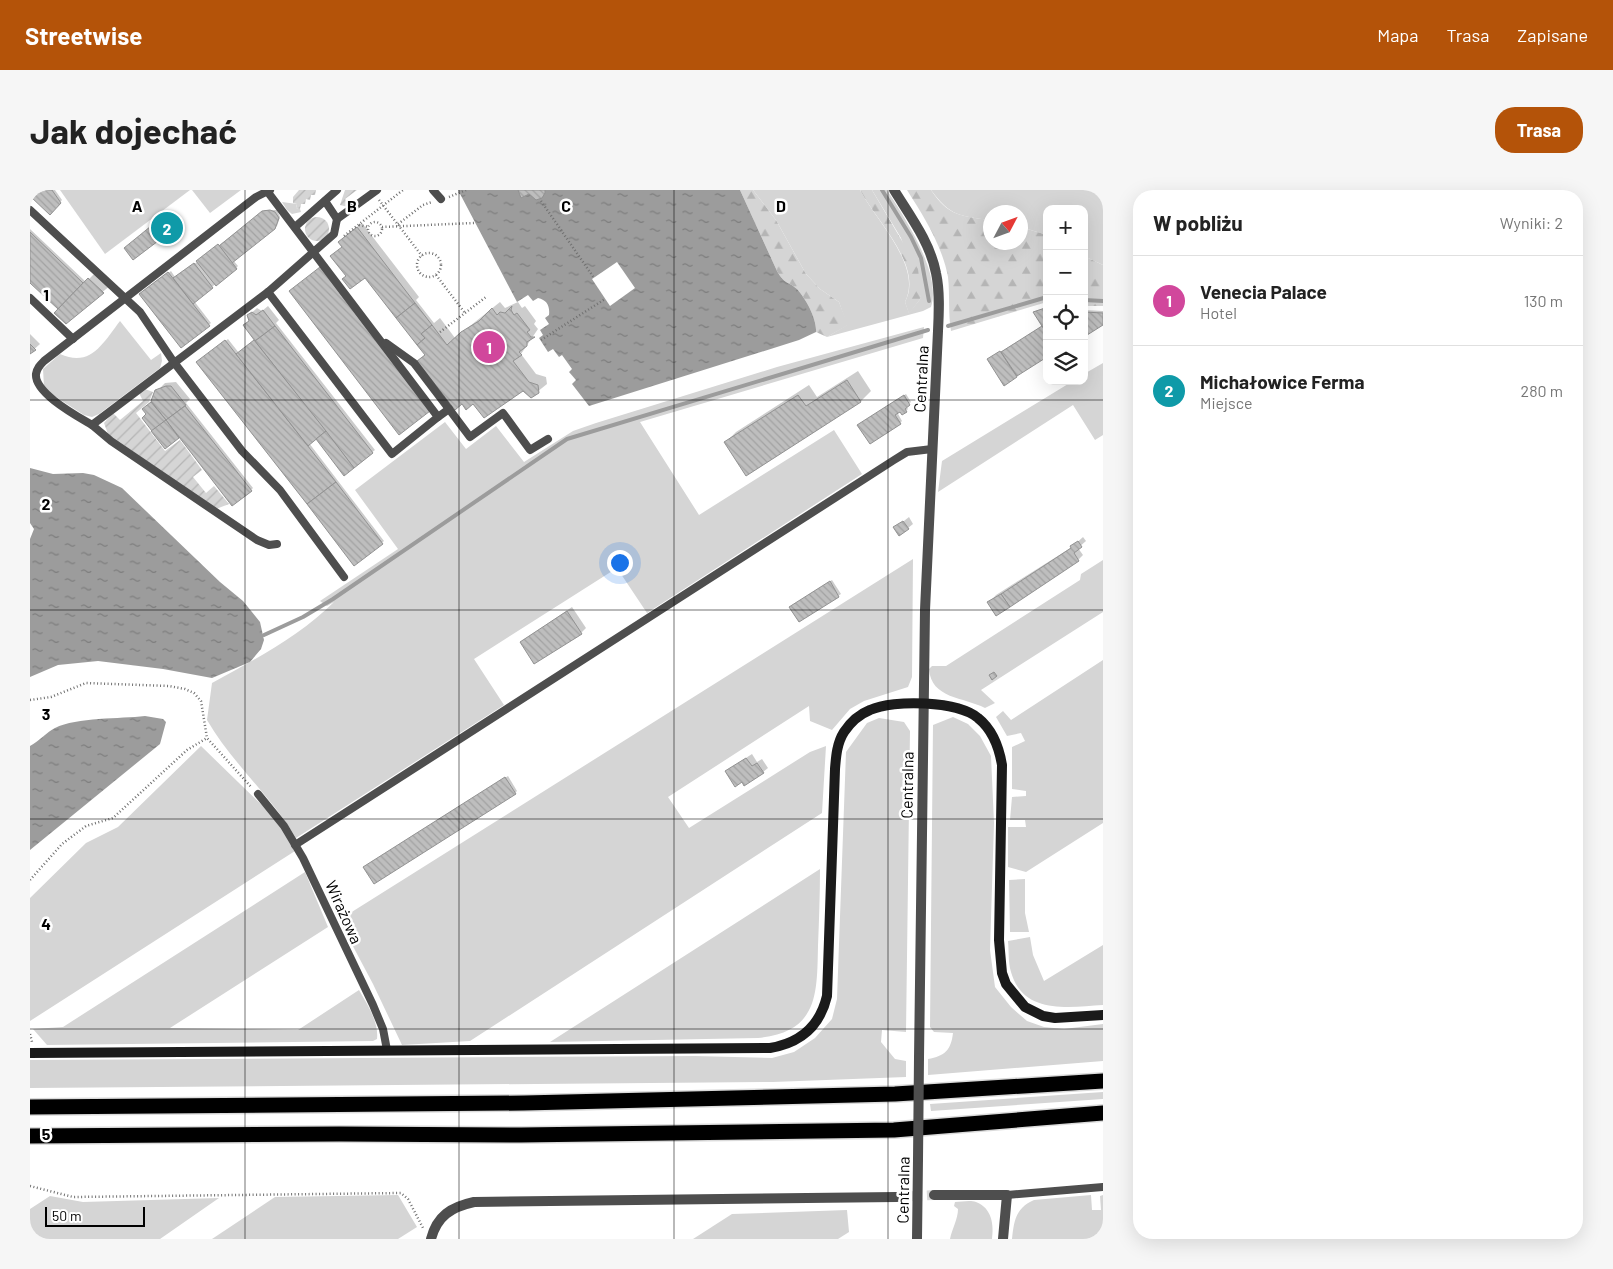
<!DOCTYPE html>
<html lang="pl">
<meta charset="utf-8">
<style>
:root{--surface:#fff;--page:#f6f6f6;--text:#222;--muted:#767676;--line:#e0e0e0;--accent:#b45309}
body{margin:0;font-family:Barlow,sans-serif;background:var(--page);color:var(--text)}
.controls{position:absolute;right:15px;top:15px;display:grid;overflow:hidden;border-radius:10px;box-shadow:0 5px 20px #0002}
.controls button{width:45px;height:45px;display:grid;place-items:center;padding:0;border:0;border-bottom:1px solid var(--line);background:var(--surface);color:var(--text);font:25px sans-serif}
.compass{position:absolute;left:953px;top:15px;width:45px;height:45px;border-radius:50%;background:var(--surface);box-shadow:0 5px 20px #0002;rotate:49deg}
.scale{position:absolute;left:15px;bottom:12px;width:100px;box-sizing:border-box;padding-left:5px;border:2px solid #000;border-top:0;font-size:14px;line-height:18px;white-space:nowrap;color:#000;-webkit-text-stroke:4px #fff;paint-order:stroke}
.you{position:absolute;left:589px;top:372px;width:18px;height:18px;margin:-12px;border:4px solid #fff;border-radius:50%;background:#1a73e8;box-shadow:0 0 0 8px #1a73e833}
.badge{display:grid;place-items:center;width:32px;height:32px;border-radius:50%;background:var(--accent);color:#fff;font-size:16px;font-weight:700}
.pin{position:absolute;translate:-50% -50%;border:2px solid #fff;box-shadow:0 1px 5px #0006}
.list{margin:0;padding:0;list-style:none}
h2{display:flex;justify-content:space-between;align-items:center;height:65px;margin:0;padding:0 20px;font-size:21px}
h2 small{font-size:16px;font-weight:400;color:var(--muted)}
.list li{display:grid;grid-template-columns:32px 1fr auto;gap:15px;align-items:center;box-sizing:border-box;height:90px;padding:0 20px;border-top:1px solid var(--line)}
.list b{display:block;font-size:19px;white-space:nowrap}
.list p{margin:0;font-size:16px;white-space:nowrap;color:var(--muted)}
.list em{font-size:16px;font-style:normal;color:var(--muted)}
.icon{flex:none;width:28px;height:28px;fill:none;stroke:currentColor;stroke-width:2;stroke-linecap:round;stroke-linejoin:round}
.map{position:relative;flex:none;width:1073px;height:1049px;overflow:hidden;border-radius:20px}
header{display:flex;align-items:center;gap:30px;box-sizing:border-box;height:70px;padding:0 25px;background:var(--accent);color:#fff}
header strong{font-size:24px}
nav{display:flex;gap:28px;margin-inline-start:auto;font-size:18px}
.intro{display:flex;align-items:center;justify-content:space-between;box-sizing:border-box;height:120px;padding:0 30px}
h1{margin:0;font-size:35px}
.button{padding:12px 22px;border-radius:20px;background:var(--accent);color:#fff;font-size:18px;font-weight:700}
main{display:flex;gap:30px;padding:0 30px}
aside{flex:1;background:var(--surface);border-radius:20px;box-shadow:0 5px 20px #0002}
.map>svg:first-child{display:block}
</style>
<header>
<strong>Streetwise</strong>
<nav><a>Mapa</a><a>Trasa</a><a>Zapisane</a></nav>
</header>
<div class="intro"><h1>Jak dojechać</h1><a class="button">Trasa</a></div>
<main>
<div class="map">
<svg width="1073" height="1049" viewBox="0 0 1073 1049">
<defs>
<pattern id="forest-firs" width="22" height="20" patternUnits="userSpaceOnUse" patternTransform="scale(1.25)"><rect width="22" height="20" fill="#d5d5d5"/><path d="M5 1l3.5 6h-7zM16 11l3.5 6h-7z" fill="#b5b5b5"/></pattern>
<pattern id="garden-furrows" width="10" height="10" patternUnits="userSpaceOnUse" patternTransform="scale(1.25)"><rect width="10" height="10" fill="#d5d5d5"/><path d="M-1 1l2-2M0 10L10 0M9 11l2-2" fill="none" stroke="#b5b5b5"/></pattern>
<pattern id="water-ripples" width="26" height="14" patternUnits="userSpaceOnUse" patternTransform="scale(1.25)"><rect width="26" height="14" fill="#9c9c9c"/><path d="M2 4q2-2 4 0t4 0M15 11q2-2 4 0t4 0" fill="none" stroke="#7d7d7d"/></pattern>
<pattern id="building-back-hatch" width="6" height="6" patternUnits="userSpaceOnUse" patternTransform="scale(1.25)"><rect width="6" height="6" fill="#bebebe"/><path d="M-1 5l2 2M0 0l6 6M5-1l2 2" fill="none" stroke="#a2a2a2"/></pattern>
</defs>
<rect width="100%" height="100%" fill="#fff"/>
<!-- grass -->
<g fill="#d5d5d5">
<path d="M 30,0 L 160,0 L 75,64 Z"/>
<path d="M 162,0 L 211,0 L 180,23 Z"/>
<path d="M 723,0 L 830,0 C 846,31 893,76 875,112 L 879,123 L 891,108 L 871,48 L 842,0 L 857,0 C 874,27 912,83 901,117 L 893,121 L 797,147 L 817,135 L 809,112 L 790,99 L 776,84 L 746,30 Z"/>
<path d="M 901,0 L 1073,0 L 1073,75 L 1054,66 L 1054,19 L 1017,19 L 1017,45 L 991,37 L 991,22 L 961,22 L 960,30 C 929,26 920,26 901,0 Z"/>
<path d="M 252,12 L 267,14 L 266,18 L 270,19 L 271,22 L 262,24 L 257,20 Z"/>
<path d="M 90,131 L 121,170 L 131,163 L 132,171 L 130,178 L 69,224 L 62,227 L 54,225 L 18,202 L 14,197 L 13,179 L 30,164 C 61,178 73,153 90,131 Z"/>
<path d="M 894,137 L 893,148 L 610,232 L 669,325 L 804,240 L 832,284 L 617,423 L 587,378 L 444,469 L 474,515 L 266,648 C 241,606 202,573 177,530 L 182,493 C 224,470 270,446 304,412 L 297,416 L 290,411 L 368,359 L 325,300 L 415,232 L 436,259 L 466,236 L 494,272 L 543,241 L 566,233 L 747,177 Z"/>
<path d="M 1073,173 L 1073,245 L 1065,250 L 1043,215 L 908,302 L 912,271 L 1043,191 L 1054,191 L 1054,184 Z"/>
<path d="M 883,369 L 882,487 L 878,497 L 834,511 L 820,519 L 802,540 L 780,531 L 779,516 L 638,607 L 659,638 L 780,562 L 796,556 L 792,623 L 440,851 L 372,855 L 343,794 L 309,730 Z"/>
<path d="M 1073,370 L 1073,422 L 951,500 L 965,513 L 955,518 C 934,507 901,509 899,479 L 902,476 L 916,476 L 1050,390 L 1051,384 Z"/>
<path d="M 1073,470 L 1073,633 L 996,682 L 978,677 L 978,637 L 996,637 L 995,630 L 980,630 L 982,607 L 996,606 L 996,601 L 982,599 L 982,557 L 995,551 L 991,543 L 977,546 L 966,527 L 973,521 L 981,530 Z"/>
<path d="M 923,527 L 938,534 L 950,546 L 961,566 L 964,633 L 960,760 L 965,797 L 981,817 L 997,831 L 1014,837 L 1034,839 L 1073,834 L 1073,871 L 898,885 L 898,869 C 915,866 921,860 923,843 L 904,842 L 900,837 L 903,535 Z"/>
<path d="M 849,528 L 874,532 L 880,541 L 876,842 L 852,840 L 851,852 L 865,869 L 876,871 L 876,887 L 743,892 L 0,898 L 0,870 L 665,866 L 742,868 L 764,862 L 785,848 L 802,829 L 807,809 L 816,562 L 837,533 Z"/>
<path d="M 171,556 L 247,630 L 265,661 L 0,831 L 0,708 L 56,653 L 88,637 Z"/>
<path d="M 790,679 C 790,704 789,730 788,756 C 787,805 788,842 728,848 L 520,852 Z"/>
<path d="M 275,682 L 298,737 L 140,838 L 268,840 L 329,800 C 337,814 349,832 347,849 L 343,851 L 17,855 L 3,839 L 33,837 Z"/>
<path d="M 995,689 L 995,723 L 999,742 L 980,742 L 979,690 Z"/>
<path d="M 1000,747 L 1003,765 L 1014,791 L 1073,755 L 1073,815 C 1039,817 993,825 981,782 C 978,772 979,761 978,751 Z"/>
<path d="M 1073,902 L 1073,909 L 901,921 L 900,914 Z"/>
<path d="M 368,1005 L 387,1037 L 368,1049 L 182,1049 L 245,1007 Z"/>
<path d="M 1061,1005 L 1062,1020 L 1071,1020 L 1070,1006 L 1073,1005 L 1073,1049 L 982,1049 C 984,1030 986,1018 1004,1010 Z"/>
<path d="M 20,1006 L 53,1012 L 189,1008 L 130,1049 L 0,1049 L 0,1019 Z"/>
<path d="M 925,1012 C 931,1012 940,1010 946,1012 C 962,1018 964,1035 962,1049 L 920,1049 C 922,1039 928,1029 928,1019 L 924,1016 Z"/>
<path d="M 817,1020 L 819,1042 L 808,1049 L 663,1049 L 702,1024 Z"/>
</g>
<!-- forest -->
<g fill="url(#forest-firs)">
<path d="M 710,0 L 723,0 L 746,30 L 776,84 L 790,99 L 809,112 L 818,135 L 797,147 L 786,142 C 787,129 776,109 767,99 C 758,91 755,95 747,81 Z"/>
<path d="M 830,0 L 842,0 L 888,78 L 891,108 L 879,124 L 875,112 C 894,76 846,31 830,0 Z"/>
<path d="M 877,0 L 901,0 C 918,26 931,26 960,30 L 961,52 L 991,52 L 991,37 L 1017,45 L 1017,112 L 921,141 C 918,123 920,105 918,87 C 912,55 894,27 877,0 Z"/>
<path d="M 1054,66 L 1073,75 L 1073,116 L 1054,116 Z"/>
</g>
<!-- garden -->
<g fill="url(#garden-furrows)">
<path d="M 269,0 L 286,0 L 285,5 L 281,5 L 280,10 L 276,9 L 275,14 L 271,14 L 270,19 L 266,18 L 267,14 L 263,13 L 263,7 Z"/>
<path d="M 315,0 L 327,0 L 315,9 L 320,15 L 318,17 L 310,15 Z"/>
<circle cx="287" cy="39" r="12"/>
<path d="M 115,199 L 123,202 L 119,212 L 106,223 L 135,261 L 150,250 L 172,280 L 163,287 L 176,303 L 184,296 L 199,314 L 186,319 L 78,244 L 74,233 L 83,223 L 90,230 L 113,211 L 109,203 Z"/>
</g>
<!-- water -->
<g fill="url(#water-ripples)">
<path d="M 428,0 L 710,0 L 747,81 C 755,95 758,91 767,99 C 776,109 787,129 786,142 L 769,150 L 559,216 L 542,194 L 546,190 L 539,182 L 542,179 L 532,165 L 529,167 L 523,159 L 518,162 L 509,148 L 513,145 L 510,140 L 519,134 L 515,128 L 519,125 C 520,116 517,110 508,108 L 503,111 L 498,105 L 487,112 Z"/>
<path d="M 0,278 L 23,284 L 53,283 L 64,285 L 92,298 L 190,392 L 213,411 L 230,432 L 234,450 L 231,459 L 220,472 L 182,488 L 133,479 L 68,471 L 28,475 L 0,487 L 0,349 L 4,339 L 0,333 Z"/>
<path d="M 115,526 L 133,529 L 136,532 L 130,554 L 0,660 L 0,556 C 9,551 17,542 25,538 C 47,527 90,529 115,526 Z"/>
</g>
<!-- pier -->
<path fill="#fff" d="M 587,72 L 605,98 L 580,116 L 562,89 Z"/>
<!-- shadow -->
<g fill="#0003">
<path d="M 0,0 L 25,0 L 32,10 L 20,23 L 0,4 Z"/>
<path d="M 235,20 L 247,20 L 250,27 L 247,36 L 203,70 L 208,76 L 206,78 L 164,111 L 181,133 L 151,157 L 113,102 L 141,81 L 145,87 L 167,72 Z"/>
<path d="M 140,30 L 145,36 L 104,68 L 97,56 L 129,31 L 132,36 Z"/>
<path d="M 332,33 L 389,107 L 386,110 L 404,133 L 410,128 L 425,148 L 470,112 L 475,118 L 488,112 L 492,118 L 495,116 L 506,131 L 504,134 L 508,139 L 491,164 L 506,184 L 516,187 L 517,194 L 502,206 L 493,200 L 443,212 L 389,171 L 395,164 L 335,86 L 317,85 L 313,57 L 314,47 Z"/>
<path d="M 0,39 L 56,92 L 67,81 L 81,95 L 36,132 L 30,119 L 0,91 Z"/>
<path d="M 238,116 L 249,130 L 246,133 L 345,260 L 314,284 L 286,248 L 279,253 L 354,351 L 324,375 L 170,170 L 198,149 L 209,163 L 226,150 L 219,125 L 227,118 L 232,121 Z"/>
<path d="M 1017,117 L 1017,165 L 974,194 L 959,169 L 1013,136 L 1004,122 Z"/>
<path d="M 1054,120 L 1073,121 L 1073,134 L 1054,146 Z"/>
<path d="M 0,144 L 10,154 L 0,163 Z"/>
<path d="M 828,181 L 841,201 L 831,211 L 716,284 L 696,252 L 706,242 L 779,195 L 787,207 Z"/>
<path d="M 146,192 L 160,209 L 156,213 L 223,298 L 221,300 L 149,246 L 135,257 L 117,224 L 119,214 L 132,196 L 135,193 Z"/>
<path d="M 876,204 L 881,212 L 876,216 L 878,219 L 876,221 L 867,222 L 872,231 L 870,233 L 831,233 Z"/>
<path d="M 879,327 L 883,334 L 878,338 L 865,338 Z"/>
<path d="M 1053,347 L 1056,351 L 1048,358 L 1053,365 L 1048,370 L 959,413 L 966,405 L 1042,357 Z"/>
<path d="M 802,390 L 811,404 L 769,430 L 763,415 Z"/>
<path d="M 542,417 L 556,438 L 551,443 L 491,452 Z"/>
<path d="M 722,564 L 727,572 L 732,569 L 738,578 L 733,582 L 702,577 Z"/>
<path d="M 478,586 L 487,601 L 485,603 L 337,676 Z"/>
</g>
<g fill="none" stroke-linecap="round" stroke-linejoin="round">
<!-- stream -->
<g stroke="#9c9c9c" stroke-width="4">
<path d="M 852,0 L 881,47 L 891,68 L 899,111"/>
<path d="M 1054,110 L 1073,111"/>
<path d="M 918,136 L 1017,107"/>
<path d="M 234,445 L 273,427 L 303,409 L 537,249 L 898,140"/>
</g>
</g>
<!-- building -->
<g fill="url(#building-back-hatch)" stroke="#929292">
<path d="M 0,0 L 22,0 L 31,13 L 20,25 L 0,6 Z"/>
<path d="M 488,0 L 515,0 L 515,3 L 512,8 L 506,10 L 499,4 L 491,8 Z"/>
<path d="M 240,20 L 245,22 L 249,28 L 245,39 L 202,73 L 189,56 L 232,21 Z"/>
<path d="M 138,31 L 144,39 L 136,45 L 130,37 Z"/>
<path d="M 126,32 L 136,45 L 103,70 L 94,58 Z"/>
<path d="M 327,37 L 385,113 L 366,128 L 335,88 L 320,99 L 312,89 L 316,86 L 300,66 L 312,57 L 308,52 Z"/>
<path d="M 0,42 L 53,93 L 28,119 L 0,93 Z"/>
<path d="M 188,54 L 207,79 L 186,96 L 166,71 Z"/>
<path d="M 164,73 L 183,98 L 163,114 L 143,88 Z"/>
<path d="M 290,77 L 400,221 L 369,245 L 259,101 Z"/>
<path d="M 138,82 L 180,136 L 151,158 L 109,104 Z"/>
<path d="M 58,88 L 74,103 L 36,134 L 24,123 Z"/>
<path d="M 385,113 L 402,135 L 391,144 L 395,148 L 387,155 L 366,128 Z"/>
<path d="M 482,116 L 481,120 L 484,125 L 487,123 L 500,140 L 497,142 L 501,147 L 505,147 L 497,152 L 497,156 L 489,162 L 492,165 L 483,171 L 499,192 L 508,195 L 509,203 L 501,208 L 493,201 L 454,228 L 443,214 L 436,220 L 432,214 L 425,220 L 387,171 L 395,165 L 387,155 L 395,148 L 391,144 L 402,135 L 417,155 L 431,142 L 449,131 L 462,118 L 467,125 L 470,122 L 475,123 Z"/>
<path d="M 1015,118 L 1017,119 L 1017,144 L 1003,122 Z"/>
<path d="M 233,120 L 245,136 L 225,151 L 213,135 L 219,131 L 217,125 L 222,122 L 226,125 Z"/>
<path d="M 1054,122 L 1073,123 L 1073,135 L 1054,147 Z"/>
<path d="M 245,136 L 343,263 L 324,278 L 225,151 Z"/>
<path d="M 1012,136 L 1017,144 L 1017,167 L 987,186 L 971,162 Z"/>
<path d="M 195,150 L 306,292 L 277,314 L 166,172 Z"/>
<path d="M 224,150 L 296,241 L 278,256 L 206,164 Z"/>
<path d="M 0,154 L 6,160 L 0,164 Z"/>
<path d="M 970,161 L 987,187 L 974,196 L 957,169 Z"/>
<path d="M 817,190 L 831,212 L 716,286 L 694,252 L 768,205 L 776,216 Z"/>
<path d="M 136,196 L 141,196 L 156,215 L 136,230 L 121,211 L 125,200 Z"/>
<path d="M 874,205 L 880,215 L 875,219 L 877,222 L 872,225 L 870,222 L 865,225 L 871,234 L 840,254 L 827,235 Z"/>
<path d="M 121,212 L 136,230 L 122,241 L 112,228 L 116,224 L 112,219 Z"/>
<path d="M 155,216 L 222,301 L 202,316 L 136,230 Z"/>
<path d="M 136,230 L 149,248 L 135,259 L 121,241 Z"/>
<path d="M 296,241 L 324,278 L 314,286 L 286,249 Z"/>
<path d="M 306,292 L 353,354 L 324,376 L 277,314 Z"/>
<path d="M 873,331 L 879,339 L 869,346 L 863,337 Z"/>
<path d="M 1048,351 L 1052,357 L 1044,363 L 1049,371 L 980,417 L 971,404 L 1041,358 L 1040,356 Z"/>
<path d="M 800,391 L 809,407 L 769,432 L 759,417 Z"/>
<path d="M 971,404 L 980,417 L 966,426 L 957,412 Z"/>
<path d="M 537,421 L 552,444 L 504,474 L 490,452 Z"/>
<path d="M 964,482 L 967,486 L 962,490 L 959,485 Z"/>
<path d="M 716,568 L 722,576 L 727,573 L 734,583 L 714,596 L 712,592 L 705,597 L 695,581 Z"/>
<path d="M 475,587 L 486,604 L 344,694 L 333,677 Z"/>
</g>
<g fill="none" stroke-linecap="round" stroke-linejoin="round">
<!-- street-tunnel -->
<path stroke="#d9d9d9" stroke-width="10" stroke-dasharray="10 5" stroke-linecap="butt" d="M 867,1007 L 904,1005"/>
<!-- highway casing -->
<g stroke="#dbdbdb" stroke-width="18">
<g id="highway">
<path d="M 0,917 L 494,913 L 865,904 L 1073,891"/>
<path d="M 0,946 L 309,944 L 491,945 L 864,940 L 1073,923"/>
</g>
</g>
<!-- path -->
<g stroke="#707070" stroke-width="2.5" stroke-dasharray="1 2.5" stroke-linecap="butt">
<path d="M 419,7 L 436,0"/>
<path d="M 349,10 L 392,66"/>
<path d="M 511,11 L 564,88"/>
<circle cx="345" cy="39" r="7"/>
<path d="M 368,34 L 393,15 L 402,12"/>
<path d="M 329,35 L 338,37"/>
<path d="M 352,37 L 444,33"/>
<path d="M 314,46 L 373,0"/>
<circle cx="399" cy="75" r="12"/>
<path d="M 406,85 L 435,123"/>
<path d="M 410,142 L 456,107"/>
<path d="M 511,150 L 575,109"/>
<path d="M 0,510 L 21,507 L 56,493 L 139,496 L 155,499 L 164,503 L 171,511 L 177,548"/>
<path d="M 0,690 L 32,654 L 56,636 L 83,628 L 157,560 L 177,548 L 222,598"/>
<path d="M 0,844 L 2,852"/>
<path d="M 0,996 L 43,1007 L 371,1003 L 378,1009 L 393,1038"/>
</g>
<!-- lane -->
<g stroke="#4e4e4e" stroke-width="8">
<path d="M 240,0 L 226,7 L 14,171 C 10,175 7,178 6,184 C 4,203 47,226 62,235 L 238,102 L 304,44 L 307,29"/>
<path d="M 403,0 L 411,9"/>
<path d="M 237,1 L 408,227 L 362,264 L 238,102"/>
<path d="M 295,11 L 307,29 L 347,0"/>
<path d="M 0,20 L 110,122 L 143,171 L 212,261 L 250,300 L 314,387"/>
<path d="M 265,37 L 307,0"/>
<path d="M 0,108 L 43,149"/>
<path d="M 356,153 L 384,173 L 419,219"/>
<path d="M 408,227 L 419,219 L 440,247 L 473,223 L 500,260 L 518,249"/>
<path d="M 62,235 L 81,251 L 227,350 L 239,355 L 247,354"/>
<path d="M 228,604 L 254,636 L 273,668 L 343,815 L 353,839 L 357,860"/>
<path d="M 265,655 L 864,270 L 877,262 L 902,259"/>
<path d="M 977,1005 L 1073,997"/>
</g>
<!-- street -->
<g stroke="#4e4e4e" stroke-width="10">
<path d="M 864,0 C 880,26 900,52 906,83 C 910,101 909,122 908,141 L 895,420 L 889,868"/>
<path d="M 904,1005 L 977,1005 L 973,1049"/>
<path d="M 401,1049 C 407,1026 421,1017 444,1012 L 867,1007"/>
<path d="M 887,1049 L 888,969"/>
</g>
<!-- secondary -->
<path stroke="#1b1b1b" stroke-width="10" d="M 0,863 L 740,858 C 770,853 790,836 797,806 L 805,579 C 806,566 807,553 814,542 C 820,533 830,524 840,520 C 864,509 928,511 948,528 C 963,540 969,557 972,575 L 969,750 L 972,783 L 976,794 L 995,817 L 1013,826 L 1025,828 L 1073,825"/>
<!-- highway -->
<use href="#highway" stroke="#000" stroke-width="15"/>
<!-- street-bridge -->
<path stroke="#4e4e4e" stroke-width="10" d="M 888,969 L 889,868"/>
</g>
<!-- grid -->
<path fill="none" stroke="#000" stroke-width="1" stroke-opacity="0.55" d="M 215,0 L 215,1049M 429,0 L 429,1049M 644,0 L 644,1049M 858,0 L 858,1049M 0,210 L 1073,210M 0,420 L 1073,420M 0,629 L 1073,629M 0,839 L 1073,839"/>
<g text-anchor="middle" stroke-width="5" stroke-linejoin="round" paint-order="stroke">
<!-- street labels -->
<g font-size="16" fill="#000" stroke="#fff">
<text transform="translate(891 189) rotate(-87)" y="6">Centralna</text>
<text transform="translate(877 595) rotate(-89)" y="6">Centralna</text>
<text transform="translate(314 722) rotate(66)" y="6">Wirażowa</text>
<text transform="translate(873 1000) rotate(-89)" y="6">Centralna</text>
</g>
</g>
<g font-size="16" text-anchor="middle" font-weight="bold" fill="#000" stroke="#fff" stroke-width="5" stroke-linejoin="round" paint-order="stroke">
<text x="107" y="22">A</text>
<text x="322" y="22">B</text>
<text x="536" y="22">C</text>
<text x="751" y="22">D</text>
<text x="16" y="111">1</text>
<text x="16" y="320">2</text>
<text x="16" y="530">3</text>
<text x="16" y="740">4</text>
<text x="16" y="950">5</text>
</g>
</svg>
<div class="controls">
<button>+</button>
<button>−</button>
<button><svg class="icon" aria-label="locate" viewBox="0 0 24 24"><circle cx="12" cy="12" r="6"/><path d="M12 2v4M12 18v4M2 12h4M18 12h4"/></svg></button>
<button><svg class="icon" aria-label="layers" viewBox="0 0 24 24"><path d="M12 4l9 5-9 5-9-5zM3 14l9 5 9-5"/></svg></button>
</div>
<svg class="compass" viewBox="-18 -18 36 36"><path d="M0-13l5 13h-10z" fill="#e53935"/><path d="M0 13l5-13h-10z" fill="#767676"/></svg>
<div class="scale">50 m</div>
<div class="you"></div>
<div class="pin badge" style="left:459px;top:157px;background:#d1479c">1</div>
<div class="pin badge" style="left:137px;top:38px;background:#0f9aa8">2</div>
</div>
<aside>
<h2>W pobliżu<small>Wyniki: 2</small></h2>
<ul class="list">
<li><span class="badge" style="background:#d1479c">1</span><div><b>Venecia Palace</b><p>Hotel</p></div><em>130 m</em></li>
<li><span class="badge" style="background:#0f9aa8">2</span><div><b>Michałowice Ferma</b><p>Miejsce</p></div><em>280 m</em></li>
</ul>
</aside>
</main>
